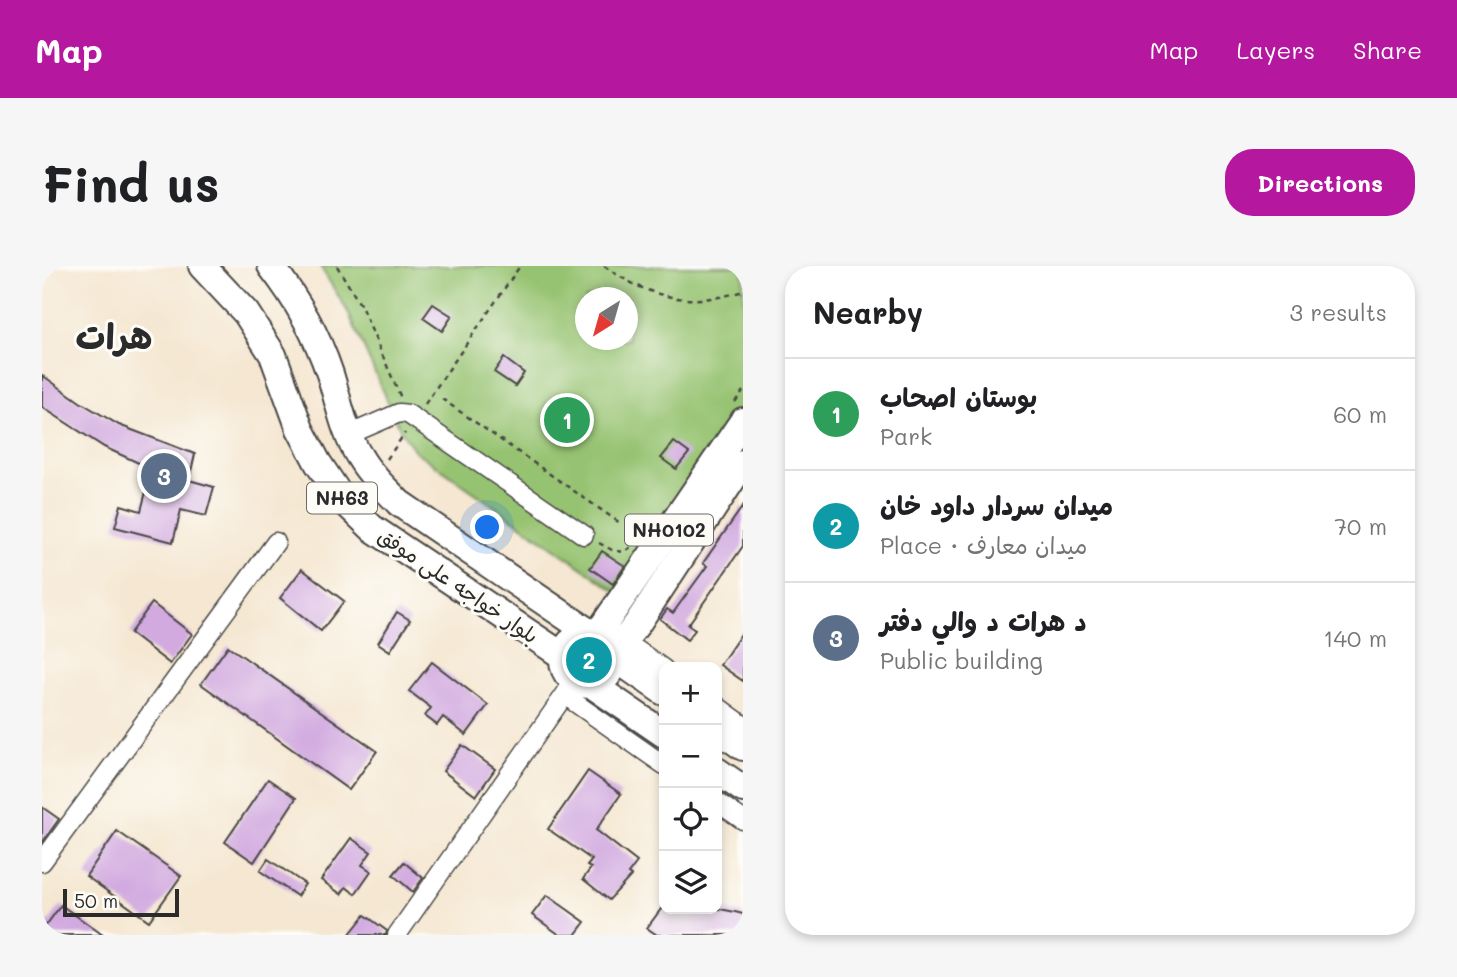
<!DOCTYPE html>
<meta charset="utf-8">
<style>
:root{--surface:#fff;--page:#f6f6f6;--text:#202124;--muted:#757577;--line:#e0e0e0;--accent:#b5179e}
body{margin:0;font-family:Mali,"Playpen Sans Arabic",sans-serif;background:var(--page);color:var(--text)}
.controls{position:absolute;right:21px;bottom:21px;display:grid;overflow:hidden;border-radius:14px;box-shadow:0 4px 10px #0003}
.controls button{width:63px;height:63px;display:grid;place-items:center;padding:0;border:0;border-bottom:2px solid var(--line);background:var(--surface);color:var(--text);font:35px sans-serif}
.compass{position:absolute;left:533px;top:21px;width:63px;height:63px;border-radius:50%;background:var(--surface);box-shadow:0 4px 10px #0003;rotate:217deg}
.scale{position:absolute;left:21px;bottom:18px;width:116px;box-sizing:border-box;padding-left:7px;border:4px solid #2b2b2b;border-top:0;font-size:19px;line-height:24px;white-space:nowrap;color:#2b2b2b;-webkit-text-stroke:5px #fdfcf7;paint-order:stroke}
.you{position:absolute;left:446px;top:262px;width:24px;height:24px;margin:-18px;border:5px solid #fff;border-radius:50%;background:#1a73e8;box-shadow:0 0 0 10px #1a73e833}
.badge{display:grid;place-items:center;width:46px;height:46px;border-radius:50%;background:var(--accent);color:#fff;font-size:23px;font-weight:700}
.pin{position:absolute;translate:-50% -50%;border:4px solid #fff;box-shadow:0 2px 7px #0006}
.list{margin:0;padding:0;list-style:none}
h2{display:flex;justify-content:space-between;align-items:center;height:91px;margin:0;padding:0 28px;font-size:30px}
h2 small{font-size:23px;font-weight:400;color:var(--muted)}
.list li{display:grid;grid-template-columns:46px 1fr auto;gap:21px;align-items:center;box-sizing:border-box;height:112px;padding:0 28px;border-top:2px solid var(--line)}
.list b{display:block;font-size:26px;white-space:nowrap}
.list p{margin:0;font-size:23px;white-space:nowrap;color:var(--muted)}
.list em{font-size:23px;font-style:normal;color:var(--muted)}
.icon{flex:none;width:38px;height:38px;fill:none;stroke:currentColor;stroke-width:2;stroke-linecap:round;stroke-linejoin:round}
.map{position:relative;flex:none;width:701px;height:669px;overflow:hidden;border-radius:28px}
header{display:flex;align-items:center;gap:42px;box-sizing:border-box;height:98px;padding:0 35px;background:var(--accent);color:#fff}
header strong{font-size:33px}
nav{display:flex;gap:38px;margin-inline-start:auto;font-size:24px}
.intro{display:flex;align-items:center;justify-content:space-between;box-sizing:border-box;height:168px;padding:0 42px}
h1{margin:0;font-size:49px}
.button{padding:18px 32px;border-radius:28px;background:var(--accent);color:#fff;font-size:24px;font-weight:700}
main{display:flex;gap:42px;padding:0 42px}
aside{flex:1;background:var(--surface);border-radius:28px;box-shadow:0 4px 10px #0003}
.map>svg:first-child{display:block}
</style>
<header>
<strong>Map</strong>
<nav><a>Map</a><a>Layers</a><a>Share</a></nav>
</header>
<div class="intro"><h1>Find us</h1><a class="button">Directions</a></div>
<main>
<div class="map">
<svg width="701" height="669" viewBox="0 0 701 669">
<rect width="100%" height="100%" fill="#fdfcf7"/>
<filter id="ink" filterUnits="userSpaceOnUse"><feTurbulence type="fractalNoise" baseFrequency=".0143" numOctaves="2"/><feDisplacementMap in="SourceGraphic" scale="14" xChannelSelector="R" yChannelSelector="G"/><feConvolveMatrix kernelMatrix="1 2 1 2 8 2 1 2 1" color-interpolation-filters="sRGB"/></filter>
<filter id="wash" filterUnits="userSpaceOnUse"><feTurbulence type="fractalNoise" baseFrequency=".00686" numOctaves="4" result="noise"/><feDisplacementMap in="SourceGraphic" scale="28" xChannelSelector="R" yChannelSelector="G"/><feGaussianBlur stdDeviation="1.57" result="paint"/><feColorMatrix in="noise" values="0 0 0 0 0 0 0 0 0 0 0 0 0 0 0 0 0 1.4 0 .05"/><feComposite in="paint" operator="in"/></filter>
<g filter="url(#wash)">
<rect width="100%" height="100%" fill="#f5e7d1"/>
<!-- green -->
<path fill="#96c371" stroke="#60774e" stroke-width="2" fill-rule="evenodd" d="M 278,0 L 701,0 L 701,145 L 575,326 L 373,185 L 358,163 L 306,46 ZM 544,32 L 586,32 L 586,74 L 544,74 Z"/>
<g id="blocks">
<!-- building -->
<g fill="#d2aae0">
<path d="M 391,38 L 410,50 L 400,65 L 381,52 Z"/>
<path d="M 462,92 L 482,107 L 473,120 L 452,106 Z"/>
<path d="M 0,109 L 38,136 L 77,159 L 153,188 L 147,214 L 172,221 L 164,250 L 139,244 L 131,276 L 73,261 L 79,239 L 99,245 L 110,203 L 62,181 L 0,141 Z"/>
<path d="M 632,176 L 647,187 L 634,203 L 619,192 Z"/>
<path d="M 701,240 L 701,280 L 646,359 L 653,364 L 645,374 L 618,353 L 625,343 L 631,347 L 665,300 L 661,297 Z"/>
<path d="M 560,285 L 583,300 L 571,318 L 548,302 Z"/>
<path d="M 260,303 L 302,335 L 279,365 L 238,332 Z"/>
<path d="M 110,337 L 150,368 L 128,398 L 88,367 Z"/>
<path d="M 355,346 L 368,354 L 348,385 L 336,377 Z"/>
<path d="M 701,365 L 701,415 L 678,399 Z"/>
<path d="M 186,380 L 335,485 L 307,524 L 159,418 Z"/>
<path d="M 390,396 L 446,439 L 424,469 L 401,451 L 395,459 L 383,450 L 389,442 L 367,425 Z"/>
<path d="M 420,479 L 453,503 L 434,530 L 401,505 Z"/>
<path d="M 546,505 L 579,528 L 554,564 L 595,596 L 586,608 L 589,610 L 567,634 L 541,613 L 549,602 L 545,600 L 550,594 L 506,563 Z"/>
<path d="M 226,513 L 254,532 L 212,596 L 183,576 Z"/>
<path d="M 0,541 L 17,553 L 0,577 Z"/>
<path d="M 75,565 L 139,610 L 107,655 L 44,610 Z"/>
<path d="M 309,572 L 329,586 L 320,599 L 329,605 L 313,628 L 304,621 L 299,628 L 279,614 Z"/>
<path d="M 226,593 L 263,618 L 255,630 L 218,605 Z"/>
<path d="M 362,596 L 381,612 L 371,626 L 351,609 Z"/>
<path d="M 505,629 L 543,656 L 533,669 L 518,669 L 490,649 Z"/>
<path d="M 19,639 L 61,669 L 0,669 L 0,665 Z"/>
<path d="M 619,643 L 678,643 L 693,646 L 701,648 L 701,669 L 615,669 L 605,662 Z"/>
<path d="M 323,649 L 345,665 L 344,669 L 307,669 Z"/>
</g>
</g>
</g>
<g filter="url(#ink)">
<use href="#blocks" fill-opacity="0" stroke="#494744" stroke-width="2"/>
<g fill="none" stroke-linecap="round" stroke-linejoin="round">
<!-- minor casing -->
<g stroke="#494744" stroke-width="21">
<g id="minor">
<path d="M 306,169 L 357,147 L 366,148 L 542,269"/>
<path d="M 574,369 L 622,403"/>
<path d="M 532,436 L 622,499"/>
<path d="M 675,440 L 701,459"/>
<path d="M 675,536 L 701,554"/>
<path d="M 0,596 L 234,276"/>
<path d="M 355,669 L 547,394"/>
</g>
</g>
<!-- highway casing -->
<g stroke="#494744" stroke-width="30">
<g id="highway">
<path d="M 160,0 L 204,47 L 231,89 L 258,163 L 276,197 L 300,233 L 330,262 L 521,390"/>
<path d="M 229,0 C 254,32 275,69 288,108 C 297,136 302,168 319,193 C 329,210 344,223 357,237 L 551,369 L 561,360 L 572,344 L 701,155"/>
<circle cx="546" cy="394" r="25"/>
<path d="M 549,418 L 622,468"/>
<path d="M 622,426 L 570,390 L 595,358 L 701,197"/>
<path d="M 675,463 L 701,481"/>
<path d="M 675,505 L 701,523"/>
</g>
</g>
<!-- path -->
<g stroke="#494744" stroke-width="2.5" stroke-dasharray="5 5" stroke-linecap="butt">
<path d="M 295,0 L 319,40 L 359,132"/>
<path d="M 562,0 C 608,32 647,42 701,25"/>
<path d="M 400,133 L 578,257"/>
<path d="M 693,136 L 701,125"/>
<path d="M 383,138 L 478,0"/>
<path d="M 345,193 L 363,167"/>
<path d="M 557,277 L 570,284 L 582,286 L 589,281"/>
</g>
<!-- minor -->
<use href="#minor" stroke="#fff" stroke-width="18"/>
<!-- highway -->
<use href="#highway" stroke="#fff" stroke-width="26"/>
</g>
</g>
<g text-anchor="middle" stroke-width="6" stroke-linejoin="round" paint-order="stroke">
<!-- shield labels -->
<g fill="#fdfcf7" stroke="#6a6a68" stroke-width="2">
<rect x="265" y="216.5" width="70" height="31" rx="5"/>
<rect x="583" y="248.5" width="88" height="31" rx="5"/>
</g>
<g font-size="19" font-weight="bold" fill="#2b2b2b">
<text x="300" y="239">NH63</text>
<text x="627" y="271">NH0102</text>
</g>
<!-- street labels -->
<g font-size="21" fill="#2b2b2b" stroke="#fdfcf7">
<text transform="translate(416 320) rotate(34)" y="7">بلوار خواجه علی موفق</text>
</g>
<!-- town labels -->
<g font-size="35" font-weight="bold" fill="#2b2b2b" stroke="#fdfcf7">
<text x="72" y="83">هرات</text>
</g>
</g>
</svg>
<div class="controls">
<button>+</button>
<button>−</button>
<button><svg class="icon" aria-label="locate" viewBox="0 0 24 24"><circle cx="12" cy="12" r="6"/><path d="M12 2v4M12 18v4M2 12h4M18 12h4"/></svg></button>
<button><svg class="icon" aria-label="layers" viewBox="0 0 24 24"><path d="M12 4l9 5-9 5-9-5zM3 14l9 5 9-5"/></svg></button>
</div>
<svg class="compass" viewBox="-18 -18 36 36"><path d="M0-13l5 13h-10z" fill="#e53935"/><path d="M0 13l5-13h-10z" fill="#757577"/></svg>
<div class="scale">50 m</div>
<div class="you"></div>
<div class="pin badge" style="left:525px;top:154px;background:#2e9e5b">1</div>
<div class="pin badge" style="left:547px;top:394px;background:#0f9aa8">2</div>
<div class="pin badge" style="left:122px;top:210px;background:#5c6f8a">3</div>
</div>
<aside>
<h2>Nearby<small>3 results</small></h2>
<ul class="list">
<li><span class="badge" style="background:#2e9e5b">1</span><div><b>بوستان اصحاب</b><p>Park</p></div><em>60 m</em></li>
<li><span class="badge" style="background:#0f9aa8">2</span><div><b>میدان سردار داود خان</b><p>Place · میدان معارف</p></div><em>70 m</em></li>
<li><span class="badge" style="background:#5c6f8a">3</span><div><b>د هرات د والي دفتر</b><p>Public building</p></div><em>140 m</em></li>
</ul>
</aside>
</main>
